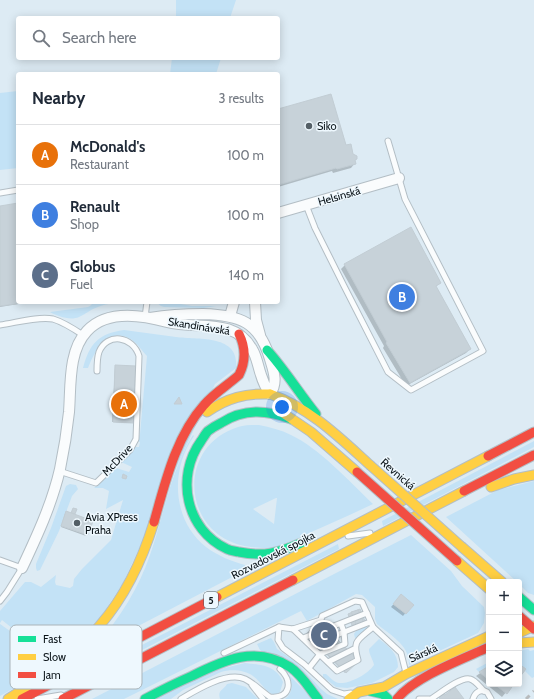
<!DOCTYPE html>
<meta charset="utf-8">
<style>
:root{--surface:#fff;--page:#f2f2f3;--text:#1f2937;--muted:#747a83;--line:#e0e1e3;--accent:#2563eb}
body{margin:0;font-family:Cabin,sans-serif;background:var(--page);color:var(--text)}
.controls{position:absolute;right:12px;bottom:12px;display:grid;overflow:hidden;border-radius:4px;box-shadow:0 2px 10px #0003}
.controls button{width:36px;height:36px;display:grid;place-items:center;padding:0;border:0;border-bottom:1px solid var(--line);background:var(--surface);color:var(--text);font:20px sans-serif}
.you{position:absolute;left:282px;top:407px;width:14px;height:14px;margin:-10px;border:3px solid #fff;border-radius:50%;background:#1a73e8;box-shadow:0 0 0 6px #1a73e833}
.badge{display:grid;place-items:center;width:26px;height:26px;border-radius:50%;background:var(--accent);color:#fff;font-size:13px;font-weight:700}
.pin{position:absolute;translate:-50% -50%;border:2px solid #fff;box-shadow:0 1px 4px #0006}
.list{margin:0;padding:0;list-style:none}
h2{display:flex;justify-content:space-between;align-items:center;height:52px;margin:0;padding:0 16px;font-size:17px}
h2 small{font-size:13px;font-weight:400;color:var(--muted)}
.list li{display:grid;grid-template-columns:26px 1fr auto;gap:12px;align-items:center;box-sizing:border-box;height:60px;padding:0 16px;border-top:1px solid var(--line)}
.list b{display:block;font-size:15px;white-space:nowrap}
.list p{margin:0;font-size:13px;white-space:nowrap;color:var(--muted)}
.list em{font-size:13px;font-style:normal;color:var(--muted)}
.icon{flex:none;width:22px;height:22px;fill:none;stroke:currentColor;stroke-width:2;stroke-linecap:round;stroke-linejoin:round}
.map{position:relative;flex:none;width:534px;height:699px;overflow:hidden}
.search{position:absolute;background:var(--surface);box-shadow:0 2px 10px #0003;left:16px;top:16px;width:264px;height:44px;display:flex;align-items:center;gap:10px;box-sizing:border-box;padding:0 14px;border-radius:4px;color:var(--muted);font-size:15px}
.panel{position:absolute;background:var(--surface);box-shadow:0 2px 10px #0003;left:16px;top:72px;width:264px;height:232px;border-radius:4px}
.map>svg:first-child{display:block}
</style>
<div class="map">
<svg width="534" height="699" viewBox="0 0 534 699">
<rect width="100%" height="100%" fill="#ddebf4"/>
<!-- green -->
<g fill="#c3e2f6" fill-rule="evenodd">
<path d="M 176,0 L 236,0 L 230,18 L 176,18 Z"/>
<path d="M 172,58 L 221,58 L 216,74 L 170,74 Z"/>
<path d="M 18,91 L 18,168 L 0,170 L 0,93 Z"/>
<path d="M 94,302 L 125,302 C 116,303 107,303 98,307 C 91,309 86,314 79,317 C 70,321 57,316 50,312 L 88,307 L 90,306 Z"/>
<path d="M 156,302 L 169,302 L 192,306 L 216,306 L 204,308 L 164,307 L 161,306 Z"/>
<path d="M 124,330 C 141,332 159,335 176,337 C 198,340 240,334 236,368 L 215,384 L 123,583 L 100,618 L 34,677 L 0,696 L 0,624 L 10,631 L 12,628 L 2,620 L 0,623 L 0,611 L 25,582 L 31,582 L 41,587 L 56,575 L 55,582 L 56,585 L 70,588 L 73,586 L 74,579 L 82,569 L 111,540 L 123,500 L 106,509 L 109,491 L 103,488 L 94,488 L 116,468 L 129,472 L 132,467 L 121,462 L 135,447 L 139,447 L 140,442 L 138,441 L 140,434 L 147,356 C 142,351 138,344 132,340 C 109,325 95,350 88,368 L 83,368 C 90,343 98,334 124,330 Z"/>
<path d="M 259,425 C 270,427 281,430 291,435 C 319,448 350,482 373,504 C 352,514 330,524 309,533 C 299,538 289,544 278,547 C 270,549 259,548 251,547 C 182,539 174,447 238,427 C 244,425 252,425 259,425 ZM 276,498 L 277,498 L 274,524 L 253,509 Z"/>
<path d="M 193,435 L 194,436 C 170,470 172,520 206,547 C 218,556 231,561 245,565 L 245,570 L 236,575 L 98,647 L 97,643 C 120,619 139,587 150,555 C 164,515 170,472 193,435 Z"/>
<path d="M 534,441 L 534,447 L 383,526 L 382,521 Z"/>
<path d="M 534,481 L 534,595 L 528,593 L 519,584 L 519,582 L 517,582 L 446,517 L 498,490 Z"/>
<path d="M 70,484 L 76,485 L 78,489 L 72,496 L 59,531 L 40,570 L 37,571 L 36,568 L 36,564 L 51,528 L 66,486 Z"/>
<path d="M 411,535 L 451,571 L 462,586 L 484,607 L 485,613 L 484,623 L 478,633 L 409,665 C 410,645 390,635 377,624 L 375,619 L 375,607 L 362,595 L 356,594 L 307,621 L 301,611 L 124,699 L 92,699 L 336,573 ZM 401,595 L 414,605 L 406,614 L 393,604 Z"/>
<path d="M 338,544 L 339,549 L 68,688 L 68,683 Z"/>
<path d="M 365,626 L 367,627 L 367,629 L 357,638 L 355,638 L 354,634 L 356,631 Z"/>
<path d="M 271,638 L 274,642 L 277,649 L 297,663 L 321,689 L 327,694 L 338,699 L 323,699 L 260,650 L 257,644 Z"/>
<path d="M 379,639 C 390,647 398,654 398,667 L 394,672 L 372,683 L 347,688 L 336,687 L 323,677 L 323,674 L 326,674 C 330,677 333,682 339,683 C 350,684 368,674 374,665 C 373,659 369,655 369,649 Z"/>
<path d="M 528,649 L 530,651 L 534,650 L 534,677 L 532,678 L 525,671 L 526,669 L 519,664 L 519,651 Z"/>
<path d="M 489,662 L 489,666 L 479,672 L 476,669 Z"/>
<path d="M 245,663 C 261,665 276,665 283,682 L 280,692 L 275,695 L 272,694 C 264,690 260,681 253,676 C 245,670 231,669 221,672 L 183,690 L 171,699 L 153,699 L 204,673 Z"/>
<path d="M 288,674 L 313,699 L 285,699 C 294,692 292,684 288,674 Z"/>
<path d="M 232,683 L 246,687 L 258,699 L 220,699 C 217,690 224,690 227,684 Z"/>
</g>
<!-- shadow -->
<g fill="#0003">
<path d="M 278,110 L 345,146 L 355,163 L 351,168 L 333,173 L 332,171 L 278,187 Z"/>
<path d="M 18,204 L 18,302 L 31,302 L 0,307 L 0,207 Z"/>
<path d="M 345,265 L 440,283 L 435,287 L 470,349 L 466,353 L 406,386 L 383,348 L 384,346 L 341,269 Z"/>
<path d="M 115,367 L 133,420 L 131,423 L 112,422 Z"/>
<path d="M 73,509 L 75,510 L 73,515 L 92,522 L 86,536 L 61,527 L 65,514 L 71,514 Z"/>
<path d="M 399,598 L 412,605 L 403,616 L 391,607 Z"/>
<path d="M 319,622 L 357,661 L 345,673 L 306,634 Z"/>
<path d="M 489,667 L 489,684 L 513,684 L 502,697 L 476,676 Z"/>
</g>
<!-- building -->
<g fill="#c7d2d9" stroke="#c2cdd4">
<path d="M 331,94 L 346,145 L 351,144 L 353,154 L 357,156 L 357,159 L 355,160 L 356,164 L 337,169 L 336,168 L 278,185 L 278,109 Z"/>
<path d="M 18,203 L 18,302 L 29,302 L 0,306 L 0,206 Z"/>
<path d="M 411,227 L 441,283 L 436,286 L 471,349 L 410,383 L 386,343 L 387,342 L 344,264 Z"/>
<path d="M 115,365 L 136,366 L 135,386 L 136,386 L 133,417 L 135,417 L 134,421 L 133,421 L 133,423 L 113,422 Z"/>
<path d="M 179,397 L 182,404 L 174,404 Z"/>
<path d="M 123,474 L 127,476 L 126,479 L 122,478 Z"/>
<path d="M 73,508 L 77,509 L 75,514 L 71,513 Z"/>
<path d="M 66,511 L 93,521 L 88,535 L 61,526 Z"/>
<path d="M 401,594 L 414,605 L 406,614 L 393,604 Z"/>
<path d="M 360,609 L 367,626 L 354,631 L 348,614 Z"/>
<path d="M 358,610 L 360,614 L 353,616 L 351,612 Z"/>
<path d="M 362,618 L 363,622 L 356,625 L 355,621 Z"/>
<path d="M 319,621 L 359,661 L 346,673 L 307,633 Z"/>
<path d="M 519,664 L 526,669 L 519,678 Z"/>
<path d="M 489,666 L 489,680 L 479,672 Z"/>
<path d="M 494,684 L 514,684 L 507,694 Z"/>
<path d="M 455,687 L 464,699 L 440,699 L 439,697 L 443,694 L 445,695 Z"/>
</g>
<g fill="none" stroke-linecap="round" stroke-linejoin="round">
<!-- lane casing -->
<g stroke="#b3bec5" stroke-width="7">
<g id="lane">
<path d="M 0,193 L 18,190"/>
<path d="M 306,205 L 315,228 L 344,286 L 388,372 L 411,390 L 483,351 L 405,199 L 388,141"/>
<path d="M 145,317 L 147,302"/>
<path d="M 0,325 C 15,323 38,316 53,319 C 63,322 74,329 83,335"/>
<path d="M 59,471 L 96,483 L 130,450 L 136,439 L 139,356 C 133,336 107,332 99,352 C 97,358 97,365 97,371"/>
<path d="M 348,536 L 370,533"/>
<path d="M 0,560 L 22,568 L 7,592 L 0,601"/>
<path d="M 279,627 L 278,640 L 283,648 L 304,664 L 332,690 L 344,694 L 351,693"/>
<path d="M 293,629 L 337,671 L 358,660 C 352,640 358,640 373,627"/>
<path d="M 303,638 L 367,613"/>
<path d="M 311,645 L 370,622"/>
<path d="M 224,653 L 279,627 L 293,629 L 321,620 L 322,616 L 355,601 L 362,602 L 373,627 L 401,653 L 406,673"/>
<path d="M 328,662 L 354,649"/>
<path d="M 309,668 L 320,654 L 345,644 L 344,632 L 341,624"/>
<path d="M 252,685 L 263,699"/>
<path d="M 37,699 L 61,695"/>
<path d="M 181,699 C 196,690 227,671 245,679 C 255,684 261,691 270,697 C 291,699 293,681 280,669"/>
<path d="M 419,699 L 429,699"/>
<path d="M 431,699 C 439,694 461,676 470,679 C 475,680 480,687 484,691"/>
<path d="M 473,699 C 475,692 480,689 487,692 L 491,699"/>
</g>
</g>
<!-- street casing -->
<g stroke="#b3bec5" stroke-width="12">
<g id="street">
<path d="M 278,213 L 399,178"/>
<path d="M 255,302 L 256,320 L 260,335"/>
<path d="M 230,316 L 234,302"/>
<path d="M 22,568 C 37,536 52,504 60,469 C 64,450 67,431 69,412 C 71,386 68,351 87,331 C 107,309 142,315 167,322 C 198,330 234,317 252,349 C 257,357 258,367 261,375 C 263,382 266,388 270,394 C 278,383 274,372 270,359 C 259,321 239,315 203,314 C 185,314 168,315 150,318"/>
</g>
</g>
<!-- fast casing -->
<g stroke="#b3bec5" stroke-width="11">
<g id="fast">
<path d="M 267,350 C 285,370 299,393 316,414"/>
<path d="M 291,419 C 267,410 244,408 221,423 C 217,425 212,428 208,431 C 206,433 203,438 201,441 C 175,477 186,530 227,549 C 231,551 235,551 239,552 C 264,557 278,553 301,543"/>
<path d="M 519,597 L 534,610"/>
<path d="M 370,691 L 383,694 L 388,699"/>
<path d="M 145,699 C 160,691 176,683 192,676 C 224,660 256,645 290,667 C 302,675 309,688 318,699"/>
</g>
</g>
<!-- slow casing -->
<g stroke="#b3bec5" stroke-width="11">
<g id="slow">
<path d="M 270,394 C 310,408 339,437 370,465"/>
<path d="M 207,412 C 227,398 246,393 270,394"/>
<path d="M 283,413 L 311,432 L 357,472"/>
<path d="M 491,487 L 514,479 L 534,475"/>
<path d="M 462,547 L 502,582"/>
<path d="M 457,561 L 489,589"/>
<path d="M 293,580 L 464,491"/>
<path d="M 217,597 L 488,456"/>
<path d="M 519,633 L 534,626"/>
<path d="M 519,643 L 534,642"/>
<path d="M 8,699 C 85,651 127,610 154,522"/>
<path d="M 349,699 L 359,692 L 384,687 L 406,674 L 489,636"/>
</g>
</g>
<!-- jam casing -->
<g stroke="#b3bec5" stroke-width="11">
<g id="jam">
<path d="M 488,456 L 534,432"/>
<path d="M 464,491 L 534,455"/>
<path d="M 154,522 C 165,483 176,436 204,405 C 214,393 228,385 239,375 C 246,361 246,348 239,334"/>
<path d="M 519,616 L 534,629"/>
<path d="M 22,699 L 217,597"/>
<path d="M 63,699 L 293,580"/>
<path d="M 397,699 C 414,677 463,659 489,647"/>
</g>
</g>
<!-- lane -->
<use href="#lane" stroke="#fafcfd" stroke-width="5"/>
<!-- street -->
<use href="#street" stroke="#fafcfd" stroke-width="10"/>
<!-- fast -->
<use href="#fast" stroke="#16e098" stroke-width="9"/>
<!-- slow -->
<use href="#slow" stroke="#ffcf43" stroke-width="9"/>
<!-- jam -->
<use href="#jam" stroke="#f24e42" stroke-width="9"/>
<!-- rail -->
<path stroke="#b8bbbd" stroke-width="3" stroke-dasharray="5 5" stroke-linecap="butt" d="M 526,699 L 534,691"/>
<!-- slow-bridge casing -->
<g stroke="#b3bec5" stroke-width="11" stroke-linecap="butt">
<path id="slow-bridge" d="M 370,465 L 462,547"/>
</g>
<!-- jam-bridge casing -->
<g stroke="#b3bec5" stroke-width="11" stroke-linecap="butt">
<path id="jam-bridge" d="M 357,472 L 457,561"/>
</g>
<!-- slow-bridge -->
<use href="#slow-bridge" stroke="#ffcf43" stroke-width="9"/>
<!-- jam-bridge -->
<use href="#jam-bridge" stroke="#f24e42" stroke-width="9"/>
</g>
<!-- markers -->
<g fill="#545f66" stroke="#eef8fe" stroke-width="1.5">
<circle cx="309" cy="126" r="4"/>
<circle cx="77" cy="523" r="4"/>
</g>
<g text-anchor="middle" stroke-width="3" stroke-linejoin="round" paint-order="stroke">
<!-- shield labels -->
<rect fill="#eef8fe" stroke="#4f585e" stroke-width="1" x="204" y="592" width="14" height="16" rx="3"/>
<g font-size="10" font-weight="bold" fill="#0b1419">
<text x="211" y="604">5</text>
</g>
<!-- poi labels -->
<g font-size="11" fill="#0b1419" stroke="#eef8fe" text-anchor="start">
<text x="317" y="130">Siko</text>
<text x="85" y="521">Avia XPress<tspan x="85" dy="13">Praha</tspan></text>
</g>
<!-- street labels -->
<g font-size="11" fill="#0b1419" stroke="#eef8fe">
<text transform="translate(339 196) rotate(-16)" y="4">Helsinská</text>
<text transform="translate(199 326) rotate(9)" y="4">Skandinávská</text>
<text transform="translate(117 460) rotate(-47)" y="4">McDrive</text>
<text transform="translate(398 474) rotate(41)" y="4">Řevnická</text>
<text transform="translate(273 555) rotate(-27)" y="4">Rozvadovská spojka</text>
<text transform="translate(423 653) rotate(-24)" y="4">Sárská</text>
</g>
</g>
<!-- legend -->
<rect x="10" y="625" width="132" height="64" rx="6" fill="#eef8fe" stroke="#aab4b9" stroke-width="1"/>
<rect x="18" y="636" width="18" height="6" fill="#16e098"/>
<rect x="18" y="654" width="18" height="6" fill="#ffcf43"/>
<rect x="18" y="672" width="18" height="6" fill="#f24e42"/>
<g font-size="11" fill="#0b1419">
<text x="43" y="643">Fast</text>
<text x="43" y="661">Slow</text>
<text x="43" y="679">Jam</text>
</g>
</svg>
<div class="controls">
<button>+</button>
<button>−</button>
<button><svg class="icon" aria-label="layers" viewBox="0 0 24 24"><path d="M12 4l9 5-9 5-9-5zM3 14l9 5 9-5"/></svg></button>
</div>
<div class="you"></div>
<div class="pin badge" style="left:124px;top:404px;background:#e8710a">A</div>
<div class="pin badge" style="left:402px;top:297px;background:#3f7fe0">B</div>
<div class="pin badge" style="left:324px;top:635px;background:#5c6f8a">C</div>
<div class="search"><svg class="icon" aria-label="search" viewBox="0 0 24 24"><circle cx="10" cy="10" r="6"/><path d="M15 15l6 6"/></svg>Search here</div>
<section class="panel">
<h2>Nearby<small>3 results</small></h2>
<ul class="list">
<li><span class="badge" style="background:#e8710a">A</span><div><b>McDonald's</b><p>Restaurant</p></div><em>100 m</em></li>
<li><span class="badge" style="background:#3f7fe0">B</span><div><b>Renault</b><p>Shop</p></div><em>100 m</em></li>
<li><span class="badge" style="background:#5c6f8a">C</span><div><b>Globus</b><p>Fuel</p></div><em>140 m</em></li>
</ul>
</section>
</div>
